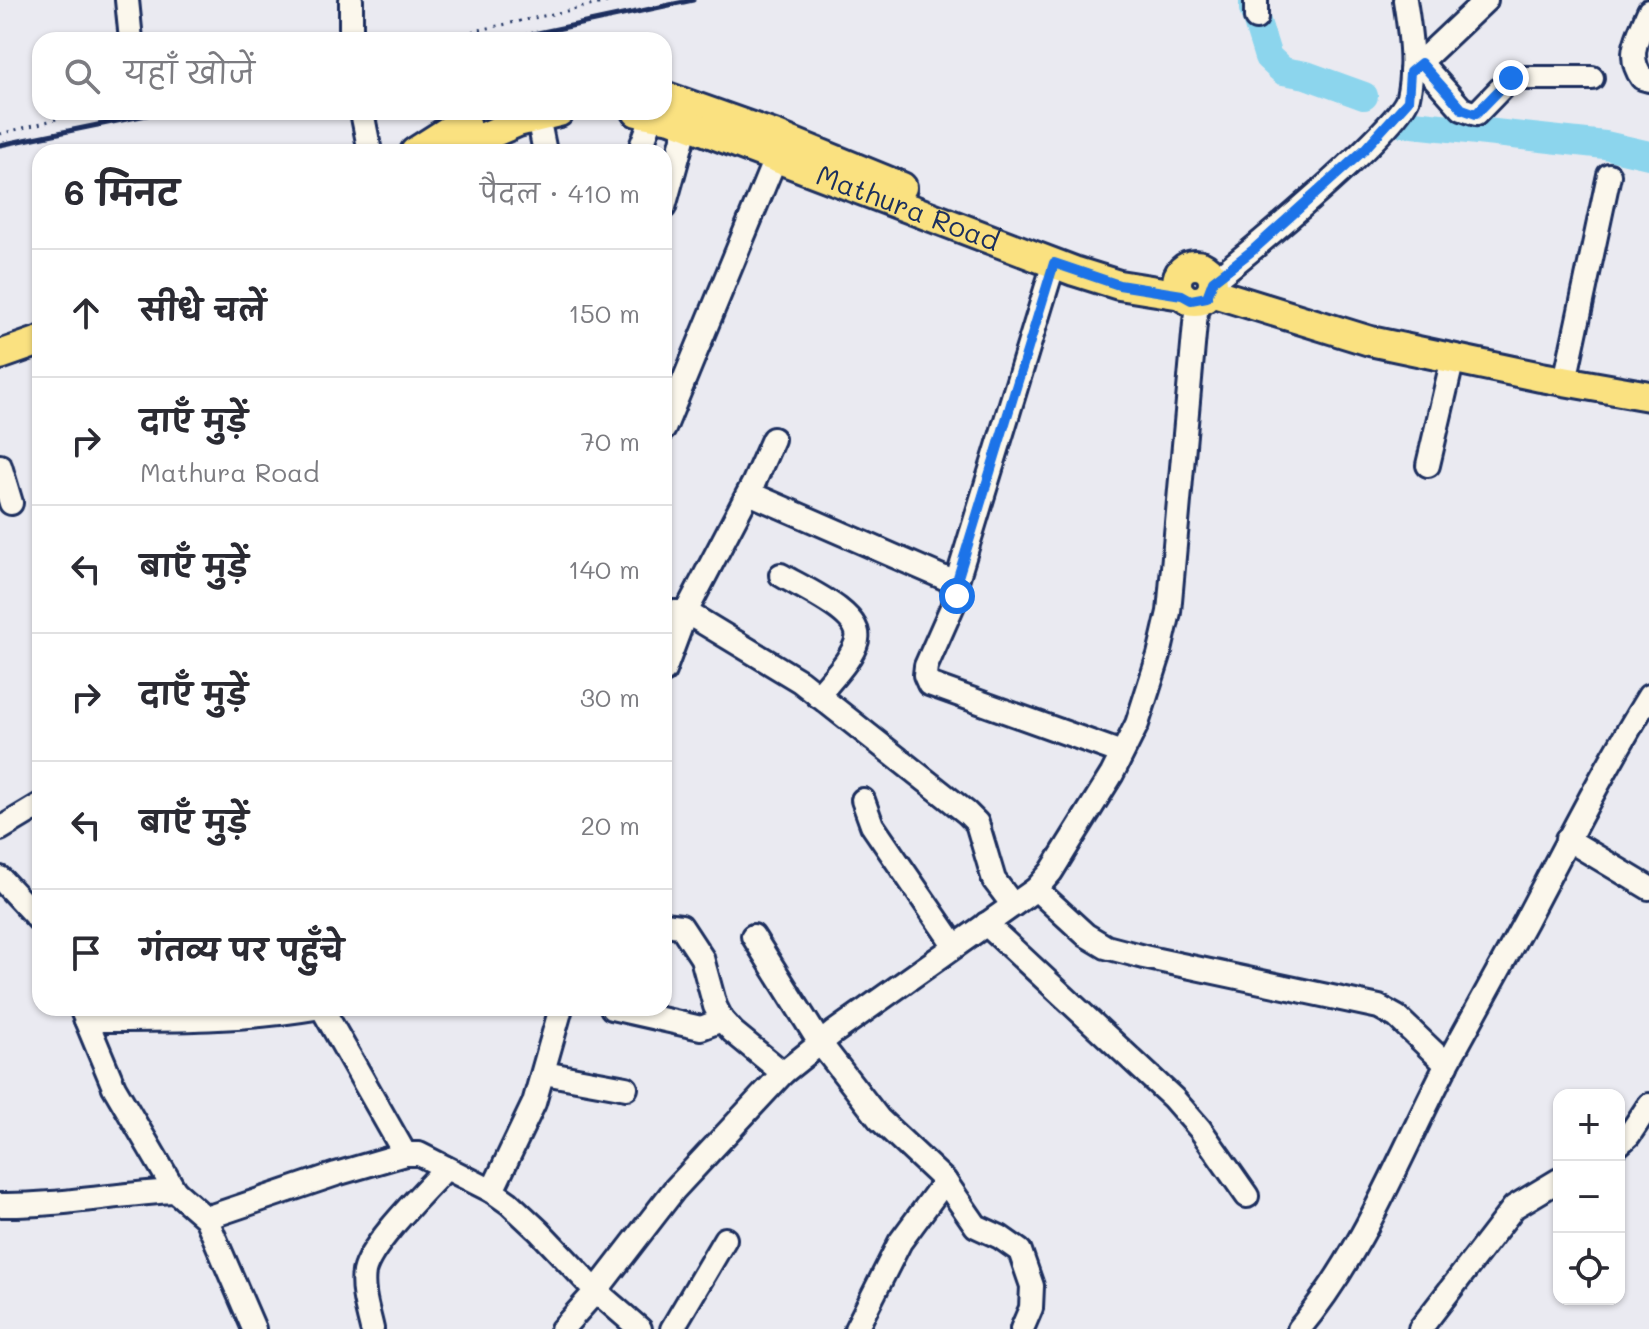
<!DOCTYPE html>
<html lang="hi">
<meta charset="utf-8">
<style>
:root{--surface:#fff;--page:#f7f7f7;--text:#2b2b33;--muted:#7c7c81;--line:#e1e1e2}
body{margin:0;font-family:Mali,"Playpen Sans Deva",sans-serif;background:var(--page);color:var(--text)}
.controls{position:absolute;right:24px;bottom:24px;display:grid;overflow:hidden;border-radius:16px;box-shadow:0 2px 6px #0004}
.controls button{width:72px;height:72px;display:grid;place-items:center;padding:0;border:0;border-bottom:2px solid var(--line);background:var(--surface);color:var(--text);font:40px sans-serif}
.stop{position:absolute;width:24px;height:24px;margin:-18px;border:6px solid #1a73e8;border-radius:50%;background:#fff}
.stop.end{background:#1a73e8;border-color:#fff;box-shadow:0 2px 8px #0008}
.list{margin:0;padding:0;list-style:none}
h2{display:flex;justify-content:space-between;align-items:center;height:104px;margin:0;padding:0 32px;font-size:34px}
h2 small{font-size:26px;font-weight:400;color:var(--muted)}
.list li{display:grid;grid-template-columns:52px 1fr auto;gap:24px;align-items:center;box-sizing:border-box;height:128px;padding:0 32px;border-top:2px solid var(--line)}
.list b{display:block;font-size:30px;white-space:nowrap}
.list p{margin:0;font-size:26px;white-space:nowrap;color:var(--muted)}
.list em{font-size:26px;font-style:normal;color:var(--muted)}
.icon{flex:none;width:44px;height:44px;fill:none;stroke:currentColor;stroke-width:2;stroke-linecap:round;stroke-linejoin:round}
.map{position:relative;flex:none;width:1649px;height:1329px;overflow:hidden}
.search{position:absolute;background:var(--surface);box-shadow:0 2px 6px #0004;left:32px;top:32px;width:640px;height:88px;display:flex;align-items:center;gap:20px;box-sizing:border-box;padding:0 28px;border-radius:24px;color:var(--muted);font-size:30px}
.panel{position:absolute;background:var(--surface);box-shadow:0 2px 6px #0004;left:32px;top:144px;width:640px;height:872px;border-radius:24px}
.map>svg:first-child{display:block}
</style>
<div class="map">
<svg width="1649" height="1329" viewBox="0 0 1649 1329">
<rect width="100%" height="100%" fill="#eaeaf1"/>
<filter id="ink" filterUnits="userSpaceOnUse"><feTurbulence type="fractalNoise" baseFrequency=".0125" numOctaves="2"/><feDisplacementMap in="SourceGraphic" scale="16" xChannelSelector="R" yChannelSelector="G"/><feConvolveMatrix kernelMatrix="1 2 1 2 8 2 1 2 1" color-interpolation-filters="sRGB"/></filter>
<g filter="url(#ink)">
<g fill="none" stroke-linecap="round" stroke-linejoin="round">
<!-- river -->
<g stroke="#8cd5ed" stroke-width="28">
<path d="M 1253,0 L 1253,9 L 1268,57 L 1283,71 L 1306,75 L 1364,96"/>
<path d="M 1395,122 L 1605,145 L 1649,155"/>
</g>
<!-- minor casing -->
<g stroke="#1b2f5e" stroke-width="28">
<g id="minor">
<path d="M 127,0 L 131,40"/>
<path d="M 351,0 L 351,40"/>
<path d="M 1256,0 L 1256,18"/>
<path d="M 1649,11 C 1639,35 1625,55 1642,78 L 1649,80"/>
<path d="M 1421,63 L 1462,109 L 1476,114 L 1511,78 L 1592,78"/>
<path d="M 1411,71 L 1486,0"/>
<path d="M 362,112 L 370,152"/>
<path d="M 538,117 L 545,152"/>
<path d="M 639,152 L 653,115"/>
<path d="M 664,207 L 687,124"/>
<path d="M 1213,281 C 1244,257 1402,126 1408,97 C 1415,66 1410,31 1405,0"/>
<path d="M 1565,381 L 1609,175"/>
<path d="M 664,429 L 775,159"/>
<path d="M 773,439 L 754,482 L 686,612 L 800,681 L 967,813 L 977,823 L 994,880 L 1013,905"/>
<path d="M 1428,465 L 1453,358"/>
<path d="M 0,466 L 11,503"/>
<path d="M 749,493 L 949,580 L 957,596 L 926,666 L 925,675 L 929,684 L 1122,753"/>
<path d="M 781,575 C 800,587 863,613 857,640 C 852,660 830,680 818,696"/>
<path d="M 955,587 L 1054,263"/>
<path d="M 664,612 L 686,612 L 664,671"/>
<path d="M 863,800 L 872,825 L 955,946"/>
<path d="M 0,829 L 40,805"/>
<path d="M 1567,839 L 1649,888"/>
<path d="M 0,878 L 40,921"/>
<path d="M 1036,889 L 1086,935 L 1106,947 L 1144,957 L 1379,1007 L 1397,1017 L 1447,1065"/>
<path d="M 664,924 L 681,926 L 702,958 L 715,1006 L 722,1020 L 733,1032 L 783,1073"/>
<path d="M 986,924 L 1173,1098 L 1200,1129 L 1247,1196"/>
<path d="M 753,936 L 820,1043 L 879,1119 L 945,1181 L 976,1226 L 1000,1237 L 1020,1251 L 1032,1286 L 1031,1308 L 1022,1329"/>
<path d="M 81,1008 L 114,1087 L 175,1191 L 206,1218 L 254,1329"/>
<path d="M 322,1008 L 405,1154"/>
<path d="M 612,1008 L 701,1028 L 722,1020"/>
<path d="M 86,1020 C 163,1020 239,1021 315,1008"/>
<path d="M 544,1073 L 626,1088"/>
<path d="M 1619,1144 L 1629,1135 L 1649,1105"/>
<path d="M 492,1191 L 534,1103 L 561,1008"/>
<path d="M 0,1205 C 59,1206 116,1194 175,1191"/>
<path d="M 206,1218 L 336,1174 L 405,1154 L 419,1154 L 492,1191 L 509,1203 L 539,1231 L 596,1291 L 640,1329"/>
<path d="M 372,1329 C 368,1311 361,1291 364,1272 C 370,1244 425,1191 446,1168"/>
<path d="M 562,1329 L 596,1291 L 674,1190 L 783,1073 L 833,1033 L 1036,889 L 1051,872 L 1112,774 L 1137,724 L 1159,655 L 1169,612 L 1197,301"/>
<path d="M 672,1329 L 725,1239"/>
<path d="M 856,1329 L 900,1242 L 945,1181"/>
<path d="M 1299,1329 C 1364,1251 1401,1153 1447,1064 C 1473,1016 1500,968 1526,920 C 1566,844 1604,769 1649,696"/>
<path d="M 1420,1329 L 1514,1207 L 1559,1180"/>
</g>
</g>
<!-- major casing -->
<g stroke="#1b2f5e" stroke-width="34">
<g id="major">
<path d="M 664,96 L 777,136 L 902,187"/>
<path id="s1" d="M 637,112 L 671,118 L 1074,271 L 1119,285 L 1182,295"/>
<path d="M 415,152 L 451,129 L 466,123"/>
<path d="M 449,152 L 518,122 L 559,112"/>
<circle cx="1195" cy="283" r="18"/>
<path d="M 1211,292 L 1370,341 L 1541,377 L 1649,396"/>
<path d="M 0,355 L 40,341"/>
</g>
</g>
<!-- path -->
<g stroke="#1b2f5e" stroke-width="3" stroke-dasharray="2 6" stroke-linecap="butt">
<path d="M 433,40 L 617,0"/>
<path d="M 0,134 L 83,112"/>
</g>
<!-- minor -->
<use href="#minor" stroke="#fbf7ec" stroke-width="22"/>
<!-- major -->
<use href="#major" stroke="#fae180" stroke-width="28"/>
<!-- rail -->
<g stroke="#1b2f5e" stroke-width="5">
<path d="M 505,40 L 693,0"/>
<path d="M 0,145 L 161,112"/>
</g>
</g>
</g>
<g fill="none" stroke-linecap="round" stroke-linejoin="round" filter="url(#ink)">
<!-- route -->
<path stroke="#1a73e8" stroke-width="10" d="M 957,596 L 955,587 L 1054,263 L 1119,285 L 1182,295 L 1191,300 L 1207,297 L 1213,281 L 1253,250 L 1363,151 L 1408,101 L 1410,72 L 1421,63 L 1462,109 L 1476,114 L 1511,78"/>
</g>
<g text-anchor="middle" stroke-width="7" stroke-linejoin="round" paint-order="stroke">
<!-- street labels -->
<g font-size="28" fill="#1b2f5e" stroke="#fbf7ec">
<text dy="10" stroke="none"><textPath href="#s1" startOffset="288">Mathura Road</textPath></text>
</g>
</g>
</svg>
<div class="controls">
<button>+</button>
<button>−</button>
<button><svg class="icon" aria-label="locate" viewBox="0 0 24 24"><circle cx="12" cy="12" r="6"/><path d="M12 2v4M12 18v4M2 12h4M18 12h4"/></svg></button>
</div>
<div class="stop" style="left:957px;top:596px"></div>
<div class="stop end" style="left:1511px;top:78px"></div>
<div class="search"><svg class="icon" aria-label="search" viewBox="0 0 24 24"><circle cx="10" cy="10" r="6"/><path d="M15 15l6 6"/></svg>यहाँ खोजें</div>
<section class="panel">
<h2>6 मिनट<small>पैदल · 410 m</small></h2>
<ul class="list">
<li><svg class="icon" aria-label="ahead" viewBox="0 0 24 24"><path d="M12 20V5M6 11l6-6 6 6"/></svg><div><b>सीधे चलें</b></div><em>150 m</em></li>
<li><svg class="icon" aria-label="right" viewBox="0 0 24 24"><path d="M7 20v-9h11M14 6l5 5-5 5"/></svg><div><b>दाएँ मुड़ें</b><p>Mathura Road</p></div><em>70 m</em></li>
<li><svg class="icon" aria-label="left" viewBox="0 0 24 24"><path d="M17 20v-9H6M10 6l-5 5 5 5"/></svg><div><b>बाएँ मुड़ें</b></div><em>140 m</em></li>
<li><svg class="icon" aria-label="right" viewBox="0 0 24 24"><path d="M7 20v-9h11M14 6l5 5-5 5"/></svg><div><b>दाएँ मुड़ें</b></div><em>30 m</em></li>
<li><svg class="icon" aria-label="left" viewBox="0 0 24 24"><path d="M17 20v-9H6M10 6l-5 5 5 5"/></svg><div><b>बाएँ मुड़ें</b></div><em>20 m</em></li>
<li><svg class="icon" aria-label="arrive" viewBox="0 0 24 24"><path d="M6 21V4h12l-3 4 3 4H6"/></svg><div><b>गंतव्य पर पहुँचे</b></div></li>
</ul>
</section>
</div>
